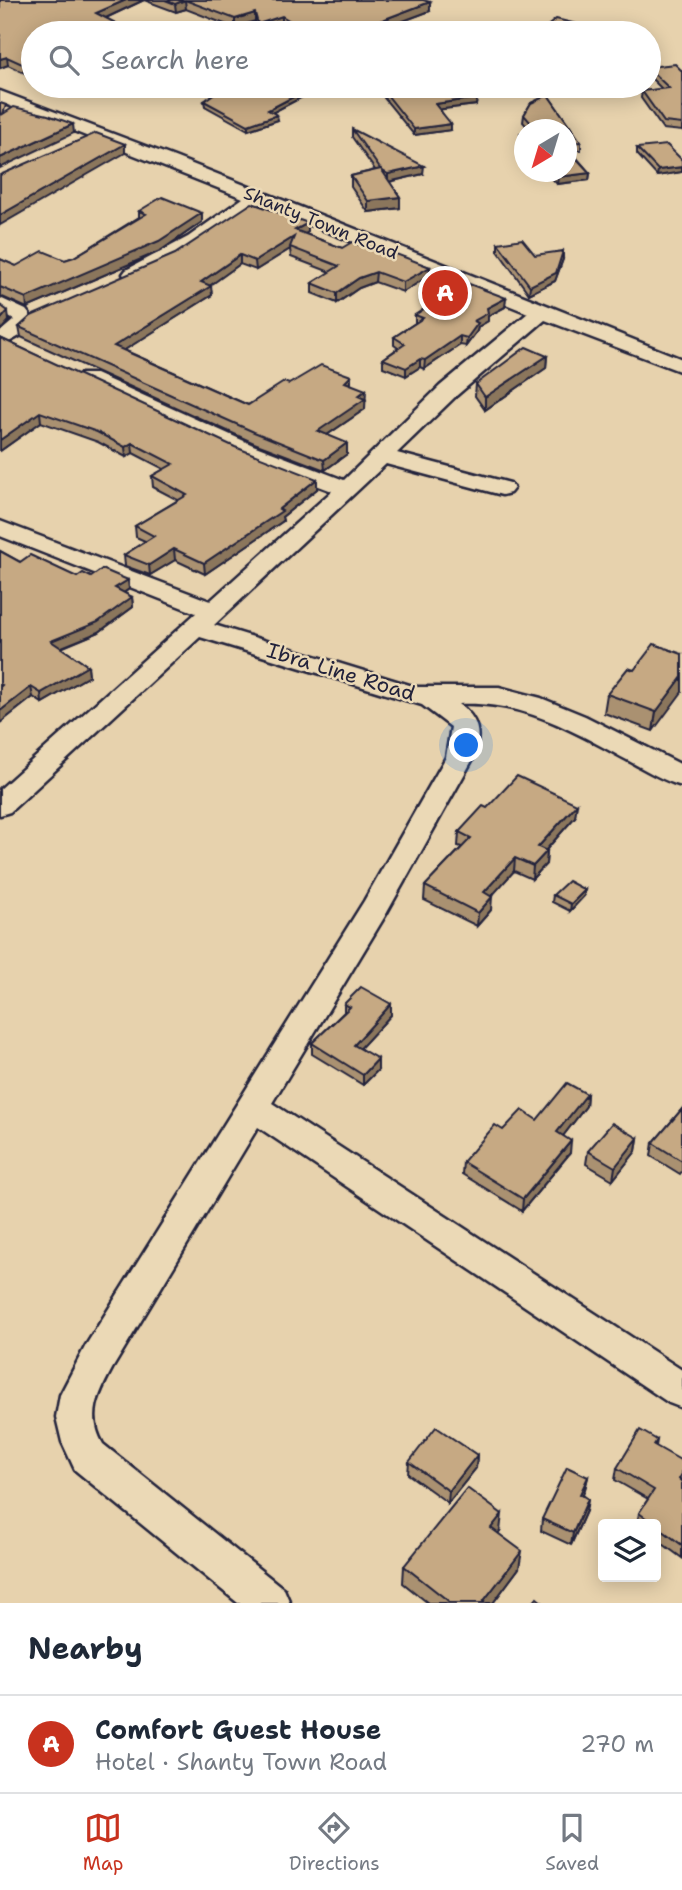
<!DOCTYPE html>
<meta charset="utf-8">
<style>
:root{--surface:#fff;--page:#f2f2f3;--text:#1f2937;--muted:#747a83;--line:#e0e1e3;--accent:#c8321e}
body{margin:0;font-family:"Shantell Sans",sans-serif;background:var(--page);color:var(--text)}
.controls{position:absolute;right:21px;bottom:21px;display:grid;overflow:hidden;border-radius:7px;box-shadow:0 4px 18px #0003}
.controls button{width:63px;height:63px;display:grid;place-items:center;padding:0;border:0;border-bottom:2px solid var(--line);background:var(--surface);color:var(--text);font:35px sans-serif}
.compass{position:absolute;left:514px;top:119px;width:63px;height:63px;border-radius:50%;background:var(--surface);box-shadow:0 4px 18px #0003;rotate:218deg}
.you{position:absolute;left:467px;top:746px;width:24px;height:24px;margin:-18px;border:5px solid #fff;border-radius:50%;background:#1a73e8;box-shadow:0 0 0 10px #1a73e833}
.badge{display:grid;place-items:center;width:46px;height:46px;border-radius:50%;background:var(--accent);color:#fff;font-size:23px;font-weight:700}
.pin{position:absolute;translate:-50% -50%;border:4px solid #fff;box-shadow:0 2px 7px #0006}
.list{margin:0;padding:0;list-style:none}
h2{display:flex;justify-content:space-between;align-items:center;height:91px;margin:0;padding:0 28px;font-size:30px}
h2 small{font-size:23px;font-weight:400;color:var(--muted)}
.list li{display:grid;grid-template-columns:46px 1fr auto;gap:21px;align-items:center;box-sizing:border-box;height:98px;padding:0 28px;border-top:2px solid var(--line)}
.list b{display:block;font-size:26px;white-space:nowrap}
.list p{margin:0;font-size:23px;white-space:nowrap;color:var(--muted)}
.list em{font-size:23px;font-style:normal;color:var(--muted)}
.icon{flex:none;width:38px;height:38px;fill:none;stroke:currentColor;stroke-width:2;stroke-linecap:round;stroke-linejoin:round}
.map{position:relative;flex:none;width:682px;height:1603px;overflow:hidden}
.search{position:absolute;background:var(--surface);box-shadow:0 4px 18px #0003;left:21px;right:21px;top:21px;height:77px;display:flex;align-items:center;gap:18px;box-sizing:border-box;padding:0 24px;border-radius:38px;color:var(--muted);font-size:26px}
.sheet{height:189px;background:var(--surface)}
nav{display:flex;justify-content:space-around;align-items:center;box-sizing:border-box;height:98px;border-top:2px solid var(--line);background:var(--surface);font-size:19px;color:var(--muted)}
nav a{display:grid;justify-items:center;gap:4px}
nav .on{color:var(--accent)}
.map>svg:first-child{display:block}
</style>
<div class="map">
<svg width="682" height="1603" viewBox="0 0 682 1603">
<rect width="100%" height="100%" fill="#e7d2ad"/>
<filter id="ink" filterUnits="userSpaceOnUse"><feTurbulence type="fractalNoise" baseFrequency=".0143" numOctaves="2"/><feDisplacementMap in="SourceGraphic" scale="14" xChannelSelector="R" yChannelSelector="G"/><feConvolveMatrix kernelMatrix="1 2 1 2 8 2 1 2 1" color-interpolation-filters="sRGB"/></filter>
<g filter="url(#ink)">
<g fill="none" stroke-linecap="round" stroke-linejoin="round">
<!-- minor casing -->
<g stroke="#22223b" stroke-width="5">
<g id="minor">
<path d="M 0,91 L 177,158 L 682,359 L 682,372 L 545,320 L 456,396 L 397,453 L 510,483 L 514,488 L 510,493 L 502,495 L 386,464 L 214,625 L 416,687 L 499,687 L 541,698 L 585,716 L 682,765 L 682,786 C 663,781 646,770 629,761 C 573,731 524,701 459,704 C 479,719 481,734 474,757 L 385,916 L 272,1103 L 682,1370 L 682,1408 L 669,1403 L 258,1127 L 112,1369 C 98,1395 87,1416 103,1444 L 284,1589 L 290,1603 L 238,1603 L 75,1470 L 62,1442 L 56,1417 L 60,1395 L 86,1345 L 364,901 L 446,757 L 451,727 L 422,705 L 200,637 L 10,812 L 0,815 L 0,789 L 196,613 L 0,536 L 0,521 L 210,601 L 332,491 L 237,455 L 80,384 L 77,379 L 80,374 L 96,374 L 253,445 L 344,480 L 440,386 L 528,313 L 259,204 C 235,221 152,285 126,278 L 123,274 L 126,270 L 188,237 L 243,198 L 0,102 Z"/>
<path d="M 0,298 L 26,310 L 34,320 L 25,333 L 0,347 L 0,332 L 14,320 L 0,312 Z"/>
</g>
</g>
<!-- minor -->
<use href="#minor" fill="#ebd9b6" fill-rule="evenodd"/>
</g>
<!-- wall -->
<g fill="#aa9171" stroke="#22223b" stroke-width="2">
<path d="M 0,0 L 423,0 L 430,11 L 371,33 L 313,33 L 310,32 L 306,33 L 297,33 L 282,25 L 258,32 L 255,21 L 235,28 L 186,9 L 176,12 L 144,0 L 106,18 L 33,33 L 33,77 L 8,65 L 0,68 Z"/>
<path d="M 649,67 L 682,71 L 682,131 L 663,129 L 641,98 L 642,91 L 662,89 L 649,76 Z"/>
<path d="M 73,86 L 102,86 L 85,92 Z"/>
<path d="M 399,86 L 509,86 L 506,93 L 482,86 L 468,88 L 477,98 L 476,105 L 440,109 L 451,130 L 414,135 L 384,98 L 384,91 Z"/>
<path d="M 314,91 L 273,112 L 278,120 L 248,130 L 205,106 L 204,101 Z"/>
<path d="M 548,95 L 581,142 L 581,150 L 570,150 L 590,173 L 589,180 L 557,184 L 546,172 L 566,172 L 566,130 L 530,130 L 523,122 L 524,115 L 531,103 Z"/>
<path d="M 352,129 L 423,174 L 389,182 L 400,197 L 400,208 L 368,212 L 351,187 L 351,176 L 375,170 L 352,137 Z"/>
<path d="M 524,133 L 524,147 L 520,141 L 520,134 Z"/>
<path d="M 637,148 L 682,160 L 682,172 L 657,176 L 637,154 Z"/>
<path d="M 139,211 L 202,213 L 202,222 L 160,251 L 27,308 L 0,296 L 0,259 L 16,266 L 65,260 L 74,257 L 139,217 Z"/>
<path d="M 308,223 L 308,232 L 305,234 L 342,248 L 365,247 L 430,267 L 429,276 L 403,292 L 375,282 L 359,288 L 337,303 L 312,293 L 312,283 L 330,272 L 291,257 L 290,249 L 256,270 L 240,264 L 210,285 L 212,295 L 124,350 L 248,405 L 289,384 L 351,384 L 366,400 L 365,401 L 365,409 L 327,435 L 347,454 L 325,470 L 254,443 L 21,337 L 19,327 Z"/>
<path d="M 498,243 L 535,255 L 563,259 L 555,281 L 529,294 L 498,251 Z"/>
<path d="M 505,307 L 488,316 L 488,321 L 478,327 L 477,331 L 466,346 L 460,345 L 424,369 L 420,367 L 406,376 L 383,367 L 383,359 L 398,348 L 394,345 L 394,337 L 415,323 L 415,315 Z"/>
<path d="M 0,338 L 317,489 L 282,517 L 283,521 L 205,574 L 175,560 L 150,575 L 125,566 L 124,555 L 145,541 L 136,537 L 135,526 L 178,500 L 153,487 L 152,476 L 164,469 L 133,453 L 126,457 L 98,442 L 41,422 L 0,451 Z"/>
<path d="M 547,356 L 546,368 L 485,410 L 475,396 L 476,384 Z"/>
<path d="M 0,551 L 20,562 L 77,577 L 91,577 L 128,580 L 129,589 L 124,593 L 132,597 L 133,607 L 99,632 L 61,648 L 88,666 L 89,676 L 42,703 L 33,697 L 0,723 Z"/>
<path d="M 682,654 L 653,731 L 604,713 L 607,694 L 634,670 Z"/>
<path d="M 487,808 L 575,817 L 546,850 L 547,851 L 546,864 L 532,879 L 514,871 L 491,896 L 491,910 L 477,926 L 424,900 L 425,886 L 462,847 L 458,846 L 459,832 Z"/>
<path d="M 553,895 L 584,896 L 570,911 L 552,902 Z"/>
<path d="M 344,1004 L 391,1004 L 391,1015 L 360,1048 L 378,1070 L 363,1085 L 312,1054 L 312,1043 L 344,1012 Z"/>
<path d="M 587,1094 L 586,1106 L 563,1136 L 570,1153 L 522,1211 L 462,1174 L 463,1162 L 503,1130 L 537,1120 Z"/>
<path d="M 682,1109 L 682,1171 L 680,1174 L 651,1156 L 653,1143 Z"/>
<path d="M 638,1138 L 636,1151 L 613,1180 L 586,1164 L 588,1151 Z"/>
<path d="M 657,1440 L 656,1446 L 682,1481 L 682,1558 L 656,1539 L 656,1524 L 637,1524 L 639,1513 L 648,1499 L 615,1480 L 617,1468 Z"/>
<path d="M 477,1455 L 476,1468 L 448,1503 L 408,1474 L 409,1462 Z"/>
<path d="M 588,1477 L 585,1489 L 583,1495 L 588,1499 L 586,1511 L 571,1545 L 541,1531 L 542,1519 Z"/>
<path d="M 500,1531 L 498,1534 L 519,1568 L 493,1603 L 428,1603 L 403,1583 L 404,1566 Z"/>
</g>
<!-- shaded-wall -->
<g fill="#8b765c" stroke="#22223b" stroke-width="2">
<path d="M 126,0 L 144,0 L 97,22 L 96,13 Z"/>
<path d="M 185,0 L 186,9 L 176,12 L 175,4 Z"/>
<path d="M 430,2 L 430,11 L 371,33 L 348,33 Z"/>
<path d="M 255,13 L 255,21 L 235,28 L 235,19 Z"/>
<path d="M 282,16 L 282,25 L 258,32 L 258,24 Z"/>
<path d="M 310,23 L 310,32 L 300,33 L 300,27 Z"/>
<path d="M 7,57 L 8,65 L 0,68 L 0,59 Z"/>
<path d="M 84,86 L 102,86 L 85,92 Z"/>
<path d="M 314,86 L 314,91 L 268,115 L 268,110 Z"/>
<path d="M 463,86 L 482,86 L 463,89 Z"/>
<path d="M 477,98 L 476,105 L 435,110 L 435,104 Z"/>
<path d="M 277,115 L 278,120 L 248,130 L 248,125 Z"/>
<path d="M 73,124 L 74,133 L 0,168 L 0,158 Z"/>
<path d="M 451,124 L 451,130 L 414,135 L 414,129 Z"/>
<path d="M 125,144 L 125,153 L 0,225 L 0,215 Z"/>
<path d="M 424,166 L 423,174 L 388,182 L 388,174 Z"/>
<path d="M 682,167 L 682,172 L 657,176 L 658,170 Z"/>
<path d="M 590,173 L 589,180 L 557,184 L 558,177 Z"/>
<path d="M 400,197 L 400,208 L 368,212 L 368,201 Z"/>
<path d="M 202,213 L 202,222 L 160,251 L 27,308 L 26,298 Z"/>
<path d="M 308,223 L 308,232 L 295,240 L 295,230 Z"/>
<path d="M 294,237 L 290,249 L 256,270 L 255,261 Z"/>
<path d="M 563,251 L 563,259 L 555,281 L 529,294 L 530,286 Z"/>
<path d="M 240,255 L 240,264 L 201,292 L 201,282 Z"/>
<path d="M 430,267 L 429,276 L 403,292 L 403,282 Z"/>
<path d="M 376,272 L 375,282 L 359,288 L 337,303 L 337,293 L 359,278 Z"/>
<path d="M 211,286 L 212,295 L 115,356 L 114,346 Z"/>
<path d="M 506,298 L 505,307 L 488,316 L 488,321 L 478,327 L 477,331 L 466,346 L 467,338 L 474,321 L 487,308 Z"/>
<path d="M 8,311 L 9,321 L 0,331 L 0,320 Z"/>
<path d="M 460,336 L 460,345 L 424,369 L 425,360 Z"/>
<path d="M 547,356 L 546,368 L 485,410 L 485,397 Z"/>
<path d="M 420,359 L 420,367 L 406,376 L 406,368 Z"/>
<path d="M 351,376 L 351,386 L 345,382 Z"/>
<path d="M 366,390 L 365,409 L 318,441 L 318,431 Z"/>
<path d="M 40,412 L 41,422 L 0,451 L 0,440 Z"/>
<path d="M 132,443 L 133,453 L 126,457 L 125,447 Z"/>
<path d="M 347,443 L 347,454 L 325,470 L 324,460 Z"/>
<path d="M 317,479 L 317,489 L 282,517 L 283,521 L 205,574 L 204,563 L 279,509 Z"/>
<path d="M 174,549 L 175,560 L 150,575 L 149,565 Z"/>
<path d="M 128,580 L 129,589 L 116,598 L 115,588 Z"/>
<path d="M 132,597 L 133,607 L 99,632 L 52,651 L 51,641 Z"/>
<path d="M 88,666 L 89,676 L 42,703 L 41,693 Z"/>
<path d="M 682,677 L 682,692 L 653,731 L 656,712 Z"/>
<path d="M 31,687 L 33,697 L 0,723 L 0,711 Z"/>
<path d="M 577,804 L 575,817 L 537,860 L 538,847 Z"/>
<path d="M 547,851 L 546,864 L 532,879 L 533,866 Z"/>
<path d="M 515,858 L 514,871 L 483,906 L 484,892 Z"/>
<path d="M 585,890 L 584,896 L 570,911 L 571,904 Z"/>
<path d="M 492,897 L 491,910 L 477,926 L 478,913 Z"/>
<path d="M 391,1004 L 391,1015 L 354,1055 L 354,1045 Z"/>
<path d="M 378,1059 L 378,1070 L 363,1085 L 363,1075 Z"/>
<path d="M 587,1094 L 586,1106 L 556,1145 L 557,1132 Z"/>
<path d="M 638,1138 L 636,1151 L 613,1180 L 615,1167 Z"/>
<path d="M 571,1141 L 570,1153 L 522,1211 L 523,1199 Z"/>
<path d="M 477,1455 L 476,1468 L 448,1503 L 449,1491 Z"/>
<path d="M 588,1477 L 585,1489 L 578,1506 L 580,1494 Z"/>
<path d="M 588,1499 L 586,1511 L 571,1545 L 573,1533 Z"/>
<path d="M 502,1514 L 500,1531 L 489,1546 L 491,1528 Z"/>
<path d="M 522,1551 L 519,1568 L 493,1603 L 482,1603 Z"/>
</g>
<!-- building -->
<g fill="#c6a983" stroke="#22223b" stroke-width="2">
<path d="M 0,0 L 126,0 L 96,13 L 135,33 L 33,33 L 33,69 L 7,57 L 0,59 Z"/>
<path d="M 165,0 L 423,0 L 430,2 L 348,33 L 337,33 L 310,23 L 300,27 L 282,16 L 258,24 L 255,13 L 235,19 L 185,0 L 175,4 Z"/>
<path d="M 556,19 L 606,31 L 602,33 L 539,33 Z"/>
<path d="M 675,64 L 682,71 L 682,124 L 664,122 L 642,91 L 669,88 L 649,69 L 649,67 Z"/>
<path d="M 224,86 L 314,86 L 268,110 L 277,115 L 248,125 L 204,101 Z"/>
<path d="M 399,86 L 466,86 L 477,98 L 435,104 L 451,124 L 414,129 L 384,91 Z"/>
<path d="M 548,95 L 581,142 L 566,143 L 566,130 L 537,130 L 524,115 L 531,103 Z"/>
<path d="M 0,103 L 6,105 L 3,114 L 14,107 L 48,115 L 73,124 L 0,158 Z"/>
<path d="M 352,129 L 424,166 L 388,174 L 381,170 Z"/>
<path d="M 96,133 L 125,144 L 0,215 L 0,175 Z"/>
<path d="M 667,145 L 682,160 L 682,167 L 658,170 L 637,148 Z"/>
<path d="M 566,147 L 590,173 L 558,177 L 554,172 L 566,172 Z"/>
<path d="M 381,169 L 400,197 L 368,201 L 351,176 Z"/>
<path d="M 162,197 L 202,213 L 159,241 L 26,298 L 0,287 L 0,259 L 16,266 L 43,251 L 65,260 L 74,257 L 146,214 L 139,211 Z"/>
<path d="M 252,203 L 308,223 L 295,230 L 342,248 L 352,242 L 365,247 L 370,244 L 430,267 L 403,282 L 376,272 L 359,278 L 337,293 L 312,283 L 339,266 L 290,247 L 294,237 L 255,261 L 240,255 L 201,282 L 211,286 L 114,346 L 248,405 L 284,382 L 289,384 L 321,365 L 351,376 L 345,382 L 366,390 L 358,396 L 365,399 L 318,431 L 347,443 L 324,460 L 254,432 L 19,327 L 31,316 L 175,254 Z"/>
<path d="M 522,239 L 535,255 L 563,251 L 556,273 L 530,286 L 498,243 Z"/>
<path d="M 464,282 L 506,298 L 487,308 L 488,313 L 474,321 L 478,323 L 467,338 L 460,336 L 425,360 L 420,359 L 406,368 L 383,359 L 405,344 L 394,337 L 423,318 L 415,315 Z"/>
<path d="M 0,305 L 8,311 L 0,320 Z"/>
<path d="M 0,338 L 235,447 L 317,479 L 279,509 L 282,511 L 204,563 L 174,549 L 149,565 L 124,555 L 154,536 L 135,526 L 187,495 L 152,476 L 173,464 L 132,443 L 125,447 L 97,432 L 40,412 L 0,440 Z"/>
<path d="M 526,347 L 547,356 L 485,397 L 476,384 Z"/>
<path d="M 0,551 L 20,562 L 30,555 L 77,577 L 83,573 L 91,577 L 102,569 L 128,580 L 115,588 L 132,597 L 98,622 L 51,641 L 88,666 L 41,693 L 31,687 L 0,711 L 0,687 L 2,685 L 0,684 Z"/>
<path d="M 654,644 L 682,654 L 682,677 L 656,712 L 607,694 L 628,668 L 634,670 Z"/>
<path d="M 517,776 L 577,804 L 538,847 L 547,851 L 533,866 L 515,858 L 484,892 L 492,897 L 478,913 L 425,886 L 471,838 L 459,832 L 483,806 L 487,808 Z"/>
<path d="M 568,881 L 585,890 L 571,904 L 553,895 Z"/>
<path d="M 361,987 L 391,1004 L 354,1045 L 378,1059 L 363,1075 L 312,1043 L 350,1007 L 344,1004 Z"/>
<path d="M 567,1083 L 587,1094 L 557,1132 L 571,1141 L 523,1199 L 463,1162 L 495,1125 L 503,1130 L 522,1110 L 537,1120 Z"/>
<path d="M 682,1109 L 682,1161 L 653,1143 Z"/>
<path d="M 612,1123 L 638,1138 L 615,1167 L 588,1151 Z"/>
<path d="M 436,1427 L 477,1455 L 449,1491 L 409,1462 Z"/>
<path d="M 640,1430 L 657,1440 L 654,1445 L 682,1461 L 682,1474 L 679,1479 L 682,1482 L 682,1545 L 639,1513 L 654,1490 L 617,1468 Z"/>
<path d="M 567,1467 L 588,1477 L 580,1494 L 588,1499 L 573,1533 L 542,1519 Z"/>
<path d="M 467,1488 L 502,1514 L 491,1528 L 522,1551 L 482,1603 L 451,1603 L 404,1566 Z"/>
<path d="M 537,1598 L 543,1603 L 533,1603 Z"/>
</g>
</g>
<g text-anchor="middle" stroke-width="5" stroke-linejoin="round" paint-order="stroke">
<!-- far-street labels -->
<g font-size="18" fill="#22223b" stroke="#ebd9b6">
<text transform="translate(321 223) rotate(22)" y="6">Shanty Town Road</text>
</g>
<!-- street labels -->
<g font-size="21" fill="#22223b" stroke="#ebd9b6">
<text transform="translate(341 672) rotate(17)" y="7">Ibra Line Road</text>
</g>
</g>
</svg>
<div class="controls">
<button><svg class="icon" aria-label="layers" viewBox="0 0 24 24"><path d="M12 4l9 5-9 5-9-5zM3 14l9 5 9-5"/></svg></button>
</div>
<svg class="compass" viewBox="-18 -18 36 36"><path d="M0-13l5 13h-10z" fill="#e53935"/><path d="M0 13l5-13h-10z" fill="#747a83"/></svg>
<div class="you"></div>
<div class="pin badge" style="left:445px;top:293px">A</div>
<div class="search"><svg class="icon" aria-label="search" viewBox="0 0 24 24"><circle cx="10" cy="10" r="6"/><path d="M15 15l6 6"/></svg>Search here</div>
</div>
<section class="sheet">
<h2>Nearby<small></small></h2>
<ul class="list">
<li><span class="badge">A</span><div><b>Comfort Guest House</b><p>Hotel · Shanty Town Road</p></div><em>270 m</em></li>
</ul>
</section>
<nav>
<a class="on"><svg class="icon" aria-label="map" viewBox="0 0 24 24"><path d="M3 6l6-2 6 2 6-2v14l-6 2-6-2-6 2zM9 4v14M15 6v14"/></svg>Map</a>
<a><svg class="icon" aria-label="directions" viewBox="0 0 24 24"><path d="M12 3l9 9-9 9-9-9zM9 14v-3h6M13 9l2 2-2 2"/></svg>Directions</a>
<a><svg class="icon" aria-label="saved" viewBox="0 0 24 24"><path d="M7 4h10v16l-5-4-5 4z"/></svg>Saved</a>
</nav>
